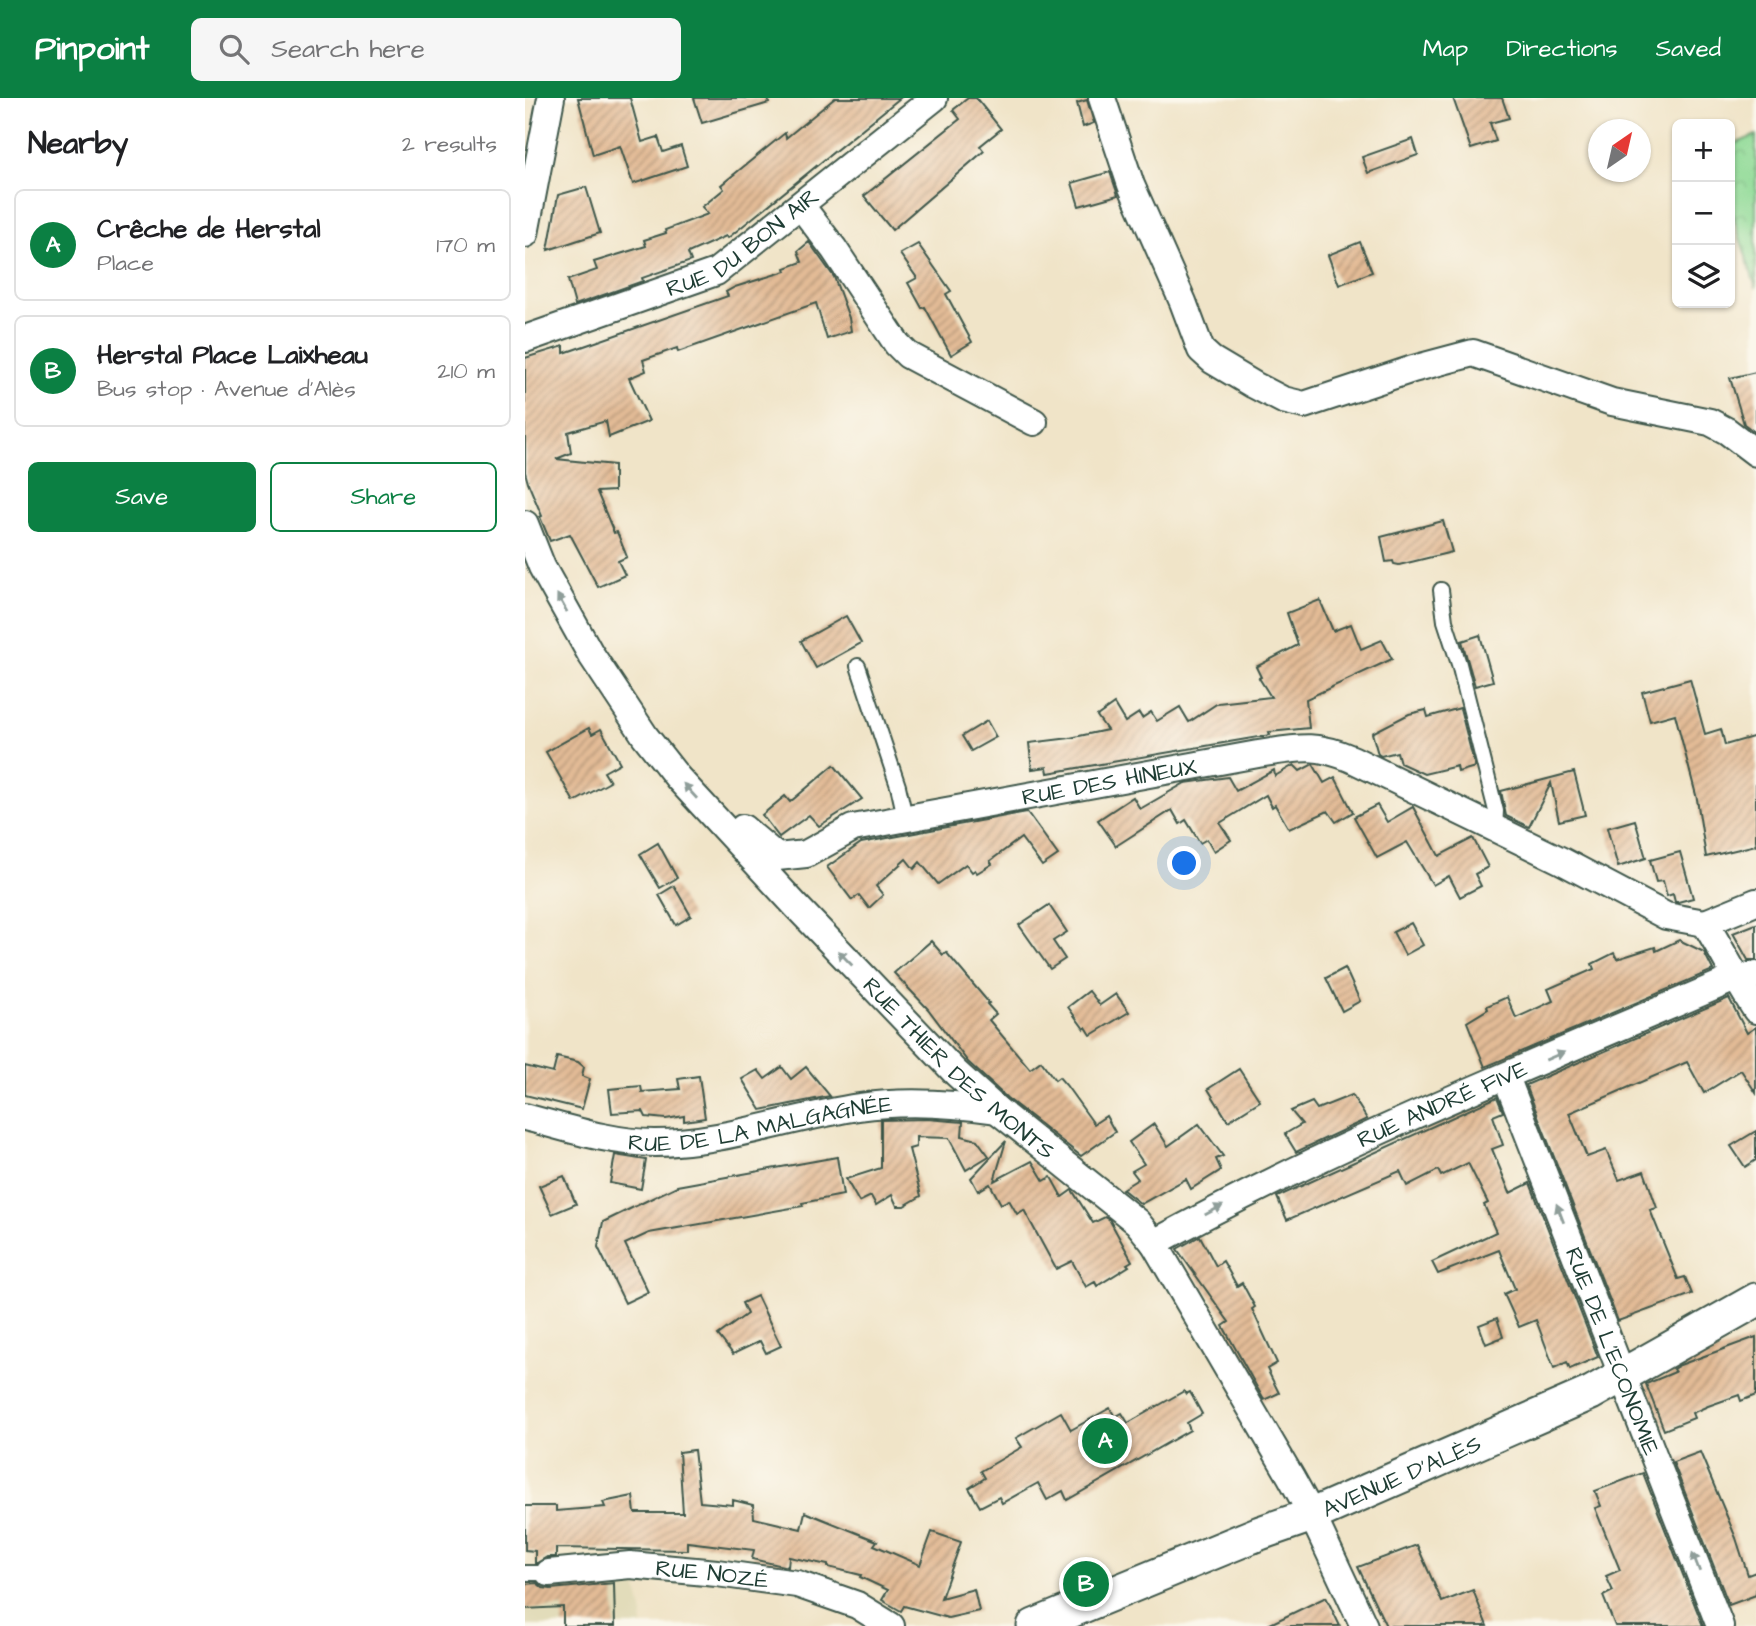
<!DOCTYPE html>
<meta charset="utf-8">
<style>
:root{--surface:#fff;--page:#f6f6f6;--text:#202124;--muted:#757577;--line:#e0e0e0;--accent:#0b8043}
body{margin:0;font-family:"Architects Daughter",sans-serif;background:var(--page);color:var(--text)}
.controls{position:absolute;right:21px;top:21px;display:grid;overflow:hidden;border-radius:10px;box-shadow:0 2px 5px #0004}
.controls button{width:63px;height:63px;display:grid;place-items:center;padding:0;border:0;border-bottom:2px solid var(--line);background:var(--surface);color:var(--text);font:35px sans-serif}
.compass{position:absolute;left:1063px;top:21px;width:63px;height:63px;border-radius:50%;background:var(--surface);box-shadow:0 2px 5px #0004;rotate:34deg}
.you{position:absolute;left:660px;top:766px;width:24px;height:24px;margin:-18px;border:5px solid #fff;border-radius:50%;background:#1a73e8;box-shadow:0 0 0 10px #1a73e833}
.badge{display:grid;place-items:center;width:46px;height:46px;border-radius:50%;background:var(--accent);color:#fff;font-size:23px;font-weight:700}
.pin{position:absolute;translate:-50% -50%;border:4px solid #fff;box-shadow:0 2px 7px #0006}
.list{margin:0;padding:0;list-style:none}
h2{display:flex;justify-content:space-between;align-items:center;height:91px;margin:0;padding:0 28px;font-size:30px}
h2 small{font-size:23px;font-weight:400;color:var(--muted)}
.list li{display:grid;grid-template-columns:46px 1fr auto;gap:21px;align-items:center;box-sizing:border-box;height:112px;margin:0 14px 14px;padding:0 14px;border:2px solid var(--line);border-radius:10px}
.list b{display:block;font-size:26px;white-space:nowrap}
.list p{margin:0;font-size:23px;white-space:nowrap;color:var(--muted)}
.list em{font-size:23px;font-style:normal;color:var(--muted)}
.actions{display:flex;gap:14px;padding:21px 28px}
.actions a{flex:1;padding:16px 0;border:2px solid var(--accent);border-radius:10px;text-align:center;font-size:24px;color:var(--accent)}
.actions .main{background:var(--accent);color:#fff}
.icon{flex:none;width:38px;height:38px;fill:none;stroke:currentColor;stroke-width:2;stroke-linecap:round;stroke-linejoin:round}
.map{position:relative;flex:none;width:1231px;height:1528px;overflow:hidden}
header{display:flex;align-items:center;gap:42px;box-sizing:border-box;height:98px;padding:0 35px;background:var(--accent);color:#fff}
header strong{font-size:33px}
nav{display:flex;gap:38px;margin-inline-start:auto;font-size:24px}
.search{width:490px;height:63px;background:var(--page);display:flex;align-items:center;gap:18px;box-sizing:border-box;padding:0 24px;border-radius:10px;color:var(--muted);font-size:26px}
main{display:flex}
aside{flex:1;background:var(--surface)}
.map>svg:first-child{display:block}
</style>
<header>
<strong>Pinpoint</strong>
<div class="search"><svg class="icon" aria-label="search" viewBox="0 0 24 24"><circle cx="10" cy="10" r="6"/><path d="M15 15l6 6"/></svg>Search here</div>
<nav><a>Map</a><a>Directions</a><a>Saved</a></nav>
</header>
<main>
<aside>
<h2>Nearby<small>2 results</small></h2>
<ul class="list">
<li><span class="badge">A</span><div><b>Crêche de Herstal</b><p>Place</p></div><em>170 m</em></li>
<li><span class="badge">B</span><div><b>Herstal Place Laixheau</b><p>Bus stop · Avenue d'Alès</p></div><em>210 m</em></li>
</ul>
<div class="actions"><a class="main">Save</a><a>Share</a></div>
</aside>
<div class="map">
<svg width="1231" height="1528" viewBox="0 0 1231 1528">
<defs>
<pattern id="park-crowns" width="20" height="18" patternUnits="userSpaceOnUse" patternTransform="scale(1.75)"><rect width="20" height="18" fill="#8fda96"/><path d="M2 6a3 3 0 1 1 6 0M12 15a3 3 0 1 1 6 0" fill="none" stroke="#7bbc82"/></pattern>
<pattern id="building-hatch" width="6" height="6" patternUnits="userSpaceOnUse" patternTransform="scale(1.75)"><rect width="6" height="6" fill="#e3bb96"/><path d="M-1 1l2-2M0 6l6-6M5 7l2-2" fill="none" stroke="#b7997b"/></pattern>
</defs>
<rect width="100%" height="100%" fill="#fbf7ec"/>
<filter id="ink" filterUnits="userSpaceOnUse"><feTurbulence type="fractalNoise" baseFrequency=".0143" numOctaves="2"/><feDisplacementMap in="SourceGraphic" scale="14" xChannelSelector="R" yChannelSelector="G"/><feConvolveMatrix kernelMatrix="1 2 1 2 8 2 1 2 1" color-interpolation-filters="sRGB"/></filter>
<filter id="wash" filterUnits="userSpaceOnUse"><feTurbulence type="fractalNoise" baseFrequency=".00686" numOctaves="4" result="noise"/><feDisplacementMap in="SourceGraphic" scale="28" xChannelSelector="R" yChannelSelector="G"/><feGaussianBlur stdDeviation="1.57" result="paint"/><feColorMatrix in="noise" values="0 0 0 0 0 0 0 0 0 0 0 0 0 0 0 0 0 1.4 0 .05"/><feComposite in="paint" operator="in"/></filter>
<g filter="url(#wash)">
<rect width="100%" height="100%" fill="#f0e4c8"/>
<!-- built -->
<path fill="#e2dcba" d="M 110,1481 L 118,1517 L 117,1528 L 0,1528 L 0,1484 Z"/>
<!-- park -->
<path fill="url(#park-crowns)" stroke="#578c65" stroke-width="2" d="M 1231,37 L 1231,190 L 1205,108 L 1205,48 Z"/>
<g id="blocks">
<!-- building -->
<g fill="url(#building-hatch)">
<path d="M 53,0 L 105,0 L 117,44 L 133,39 L 138,54 L 156,48 L 162,68 L 108,86 L 95,48 L 68,57 Z"/>
<path d="M 169,0 L 243,0 L 244,5 L 177,25 Z"/>
<path d="M 310,0 L 375,0 L 203,140 L 201,138 L 163,155 L 166,163 L 117,180 L 118,183 L 50,207 L 43,182 L 72,172 L 69,164 L 121,148 L 119,142 L 141,135 L 140,132 L 183,116 L 177,109 L 199,91 L 196,87 L 260,35 L 261,40 Z"/>
<path d="M 443,0 L 451,0 L 476,31 L 455,48 L 459,53 L 367,132 L 339,98 L 435,21 L 428,12 Z"/>
<path d="M 928,0 L 977,0 L 984,20 L 965,25 L 971,43 L 946,51 Z"/>
<path d="M 562,2 L 569,25 L 558,29 L 552,5 Z"/>
<path d="M 888,41 L 893,57 L 843,75 L 837,59 Z"/>
<path d="M 585,74 L 593,97 L 554,108 L 547,85 Z"/>
<path d="M 61,89 L 75,135 L 23,152 L 33,97 Z"/>
<path d="M 284,144 L 309,179 L 324,220 L 326,233 L 302,241 L 291,205 L 153,254 L 152,250 L 118,262 L 121,273 L 104,280 L 124,323 L 84,339 L 81,323 L 43,334 L 46,355 L 31,361 L 89,367 L 89,393 L 72,394 L 89,435 L 92,434 L 102,459 L 93,463 L 100,477 L 73,489 L 45,436 L 25,443 L 15,419 L 17,418 L 3,385 L 0,374 L 0,260 L 39,248 L 39,255 L 203,198 L 201,194 L 210,189 L 261,173 L 260,170 L 277,164 L 273,153 Z"/>
<path d="M 835,144 L 847,174 L 814,187 L 803,157 Z"/>
<path d="M 393,146 L 426,193 L 421,196 L 447,244 L 426,257 L 400,209 L 397,210 L 383,185 L 392,180 L 375,156 Z"/>
<path d="M 1231,274 L 1231,335 L 1219,326 L 1205,280 Z"/>
<path d="M 918,423 L 927,454 L 874,467 L 869,466 L 868,463 L 861,464 L 856,439 Z"/>
<path d="M 795,502 L 808,533 L 826,526 L 836,551 L 857,542 L 867,561 L 781,601 L 784,630 L 744,634 L 745,637 L 523,675 L 522,669 L 507,671 L 504,645 L 545,640 L 582,632 L 572,618 L 589,606 L 600,624 L 614,615 L 617,620 L 626,614 L 632,623 L 655,609 L 664,624 L 693,605 L 746,599 L 734,580 L 736,579 L 731,569 L 773,547 L 762,515 Z"/>
<path d="M 321,518 L 336,545 L 291,570 L 276,543 Z"/>
<path d="M 955,537 L 968,583 L 950,588 L 937,543 Z"/>
<path d="M 1165,581 L 1180,636 L 1196,631 L 1200,647 L 1231,638 L 1231,747 L 1181,759 L 1172,701 L 1150,616 L 1125,623 L 1117,594 Z"/>
<path d="M 935,610 L 950,669 L 933,674 L 932,668 L 899,676 L 875,665 L 872,654 L 856,658 L 853,656 L 847,635 L 884,616 L 901,612 L 903,619 Z"/>
<path d="M 462,623 L 471,639 L 446,653 L 437,638 Z"/>
<path d="M 64,630 L 67,636 L 76,631 L 95,665 L 79,674 L 85,684 L 49,704 L 21,654 Z"/>
<path d="M 788,666 L 799,685 L 810,679 L 828,714 L 811,724 L 803,713 L 764,731 L 750,707 L 747,709 L 741,697 L 695,725 L 706,742 L 689,753 L 682,741 L 675,745 L 661,722 L 655,726 L 647,712 L 591,748 L 573,722 L 608,699 L 615,711 L 660,685 L 703,679 L 711,693 L 749,672 L 750,678 L 769,667 L 775,673 Z"/>
<path d="M 309,667 L 337,701 L 294,728 L 284,717 L 254,739 L 237,717 L 260,698 L 265,704 Z"/>
<path d="M 1049,674 L 1060,717 L 1034,723 L 1026,685 L 1004,729 L 981,718 L 976,693 Z"/>
<path d="M 852,707 L 862,724 L 888,709 L 914,758 L 948,740 L 963,769 L 950,776 L 956,788 L 935,799 L 924,778 L 908,787 L 882,744 L 852,760 L 829,719 Z"/>
<path d="M 502,714 L 533,757 L 517,768 L 496,740 L 465,763 L 467,766 L 452,775 L 450,772 L 447,774 L 441,766 L 413,786 L 395,764 L 389,771 L 381,761 L 351,788 L 358,797 L 344,810 L 334,797 L 327,802 L 302,769 L 336,745 Z"/>
<path d="M 1110,722 L 1121,760 L 1093,769 L 1082,730 Z"/>
<path d="M 133,745 L 152,780 L 135,790 L 115,756 Z"/>
<path d="M 1155,754 L 1168,800 L 1153,804 L 1150,804 L 1148,796 L 1142,798 L 1138,783 L 1131,784 L 1125,762 Z"/>
<path d="M 149,788 L 166,818 L 151,827 L 134,797 Z"/>
<path d="M 524,807 L 542,834 L 528,843 L 540,861 L 525,871 L 494,827 Z"/>
<path d="M 886,825 L 898,847 L 880,857 L 868,834 Z"/>
<path d="M 1231,826 L 1231,862 L 1223,862 L 1208,835 Z"/>
<path d="M 1154,842 L 1179,854 L 1188,872 L 960,969 L 942,924 L 963,911 L 962,908 L 982,899 L 991,920 L 1028,903 L 1023,891 L 1069,871 L 1067,866 L 1089,855 L 1092,861 L 1130,849 L 1131,853 Z"/>
<path d="M 406,843 L 418,857 L 421,854 L 464,905 L 462,906 L 471,916 L 464,922 L 505,971 L 516,963 L 530,982 L 534,979 L 541,987 L 569,1026 L 581,1018 L 590,1034 L 556,1058 L 482,1000 L 443,964 L 403,911 L 369,875 Z"/>
<path d="M 820,870 L 835,903 L 817,913 L 801,880 Z"/>
<path d="M 564,893 L 575,907 L 591,896 L 604,914 L 566,937 L 561,929 L 559,931 L 543,909 Z"/>
<path d="M 1204,900 L 1222,935 L 1231,929 L 1231,995 L 1216,972 L 1179,995 L 1162,964 L 1044,1015 L 1062,1059 L 1081,1052 L 1094,1082 L 1119,1073 L 1132,1110 L 1125,1112 L 1153,1181 L 1160,1179 L 1167,1196 L 1093,1223 L 1001,987 Z"/>
<path d="M 32,959 L 53,964 L 59,969 L 57,978 L 65,981 L 57,1011 L 0,997 L 0,968 L 28,975 Z"/>
<path d="M 257,969 L 266,981 L 281,969 L 305,998 L 236,1012 L 217,981 L 233,972 L 240,981 Z"/>
<path d="M 714,971 L 735,1003 L 703,1023 L 683,991 Z"/>
<path d="M 174,978 L 180,1020 L 159,1023 L 159,1018 L 141,1021 L 121,1019 L 118,1013 L 87,1015 L 84,991 L 116,988 L 117,994 L 155,991 L 153,981 Z"/>
<path d="M 827,997 L 842,1021 L 771,1054 L 760,1036 L 777,1026 L 766,1013 L 787,1004 L 792,1011 Z"/>
<path d="M 972,999 L 978,1014 L 968,1018 L 978,1047 L 967,1051 L 985,1095 L 1005,1085 L 1073,1259 L 1045,1271 L 1042,1264 L 1029,1270 L 1011,1222 L 994,1229 L 979,1196 L 990,1191 L 974,1152 L 913,1176 L 907,1164 L 971,1134 L 959,1107 L 963,1105 L 943,1065 L 916,1078 L 913,1072 L 882,1088 L 875,1073 L 762,1122 L 752,1099 Z"/>
<path d="M 402,1021 L 438,1024 L 437,1038 L 452,1042 L 464,1058 L 441,1072 L 424,1040 L 391,1039 L 391,1049 L 384,1051 L 396,1098 L 379,1108 L 372,1108 L 367,1097 L 351,1107 L 346,1098 L 334,1104 L 321,1081 L 356,1070 L 356,1022 Z"/>
<path d="M 629,1026 L 643,1048 L 674,1026 L 698,1058 L 691,1061 L 696,1072 L 666,1091 L 661,1081 L 616,1106 L 597,1091 L 613,1081 L 607,1073 L 619,1066 L 604,1044 Z"/>
<path d="M 1231,1033 L 1231,1062 L 1220,1069 L 1206,1048 Z"/>
<path d="M 481,1043 L 469,1083 L 507,1063 L 519,1083 L 526,1079 L 537,1099 L 547,1092 L 568,1125 L 580,1119 L 584,1121 L 607,1163 L 602,1166 L 604,1168 L 572,1188 L 570,1184 L 561,1189 L 547,1163 L 531,1171 L 499,1112 L 492,1116 L 484,1102 L 476,1106 L 465,1086 L 453,1093 L 446,1080 Z"/>
<path d="M 90,1057 L 121,1062 L 116,1091 L 85,1085 Z"/>
<path d="M 312,1059 L 318,1097 L 277,1105 L 278,1108 L 124,1135 L 100,1146 L 123,1194 L 100,1205 L 73,1149 L 78,1124 L 152,1088 Z"/>
<path d="M 39,1078 L 51,1106 L 27,1116 L 14,1088 Z"/>
<path d="M 675,1138 L 691,1168 L 698,1163 L 712,1188 L 717,1185 L 730,1209 L 727,1211 L 752,1265 L 742,1271 L 754,1295 L 739,1302 L 698,1228 L 704,1224 L 652,1151 Z"/>
<path d="M 232,1198 L 256,1248 L 241,1255 L 235,1243 L 208,1256 L 193,1237 L 222,1216 L 217,1205 Z"/>
<path d="M 972,1220 L 978,1239 L 961,1246 L 954,1227 Z"/>
<path d="M 1231,1239 L 1231,1297 L 1216,1303 L 1214,1297 L 1183,1308 L 1167,1315 L 1169,1320 L 1139,1332 L 1121,1286 L 1150,1274 L 1148,1271 L 1155,1267 Z"/>
<path d="M 659,1293 L 661,1296 L 665,1294 L 677,1316 L 662,1325 L 665,1332 L 542,1402 L 538,1393 L 522,1402 L 513,1385 L 477,1405 L 474,1399 L 455,1409 L 444,1390 L 460,1380 L 456,1373 L 497,1349 L 491,1340 L 536,1314 L 546,1332 L 585,1310 L 590,1319 L 597,1315 L 603,1325 Z"/>
<path d="M 169,1352 L 175,1404 L 208,1407 L 208,1402 L 228,1407 L 229,1420 L 276,1431 L 280,1414 L 352,1443 L 349,1447 L 395,1467 L 407,1434 L 436,1444 L 416,1500 L 449,1491 L 454,1513 L 423,1520 L 379,1508 L 376,1513 L 357,1502 L 363,1492 L 335,1479 L 336,1477 L 303,1469 L 303,1467 L 264,1459 L 263,1469 L 227,1461 L 229,1452 L 162,1444 L 162,1452 L 31,1450 L 31,1459 L 22,1459 L 12,1465 L 10,1465 L 10,1453 L 0,1452 L 0,1408 L 31,1408 L 31,1413 L 80,1409 L 78,1404 L 108,1398 L 110,1415 L 158,1415 L 154,1354 Z"/>
<path d="M 1175,1354 L 1211,1440 L 1223,1477 L 1231,1474 L 1231,1497 L 1204,1507 L 1148,1364 Z"/>
<path d="M 1118,1375 L 1178,1528 L 1090,1528 L 1078,1498 L 1088,1493 L 1081,1478 L 1095,1472 L 1070,1410 L 1076,1408 L 1070,1393 Z"/>
<path d="M 892,1447 L 917,1504 L 948,1492 L 962,1528 L 861,1528 L 833,1469 Z"/>
<path d="M 12,1485 L 18,1490 L 26,1491 L 89,1485 L 90,1528 L 38,1528 L 38,1509 L 0,1511 L 0,1486 Z"/>
<path d="M 801,1499 L 815,1528 L 741,1528 Z"/>
</g>
</g>
</g>
<g filter="url(#ink)">
<use href="#blocks" fill-opacity="0" stroke="#3e564a" stroke-width="2"/>
<g fill="none" stroke-linecap="round" stroke-linejoin="round">
<!-- service casing -->
<g stroke="#3e564a" stroke-width="18">
<g id="service">
<path d="M 916,492 L 920,523 L 934,566 L 971,713 L 970,731"/>
<path d="M 333,568 L 373,688 L 380,719"/>
<path d="M 0,1475 L 24,1475"/>
</g>
</g>
<!-- minor casing -->
<g stroke="#3e564a" stroke-width="30">
<g id="minor">
<path d="M 577,0 L 606,87 L 658,204 L 676,252 L 687,262 L 729,287 L 758,302 L 779,307 L 888,271 L 948,255 L 1087,304 L 1185,324 L 1202,333 L 1231,355"/>
<path d="M 276,108 L 309,151 L 372,246 L 383,257 L 509,324"/>
<path d="M 0,136 L 26,0"/>
<path id="s1" d="M 0,241 L 191,174 L 409,0"/>
<path id="s2" d="M 0,426 L 17,469 L 65,555 L 120,638 L 153,680 L 272,809 L 431,975 L 472,1012 L 612,1124 L 629,1145 L 766,1379 L 787,1417 L 839,1528"/>
<path id="s3" d="M 218,730 L 252,759 L 281,756 L 328,730 L 733,656 C 773,650 789,645 827,661 L 1035,762 L 1141,818 L 1180,825"/>
<path d="M 1180,825 C 1198,854 1212,883 1231,912"/>
<path d="M 1180,825 L 1231,804"/>
<path id="s4" d="M 981,979 L 1195,1528"/>
<path id="s5" d="M 0,1019 C 42,1030 86,1045 130,1045 C 197,1045 267,1019 334,1009 C 380,1002 426,1005 472,1012"/>
<path id="s6" d="M 629,1145 C 816,1042 1015,964 1210,880 L 1231,877"/>
<path id="s7" d="M 24,1475 L 105,1467 L 192,1475 L 272,1486 L 332,1507 L 366,1528"/>
</g>
</g>
<!-- tertiary casing -->
<g stroke="#3e564a" stroke-width="37">
<g id="tertiary">
<path id="s8" d="M 509,1528 L 735,1435 L 787,1417 L 1066,1295 L 1231,1202"/>
</g>
</g>
<!-- service -->
<use href="#service" stroke="#fff" stroke-width="14"/>
<!-- minor -->
<use href="#minor" stroke="#fff" stroke-width="26"/>
<!-- tertiary -->
<use href="#tertiary" stroke="#fff" stroke-width="33"/>
</g>
<!-- one-way arrows -->
<defs><path id="oneway-solid" d="M-6-.8H1V-3.2L6.5 0L1 3.2V.8H-6Z" transform="scale(1.75)"/></defs>
<g fill="#8f9e9a">
<use href="#oneway-solid" transform="translate(37 505) rotate(-119)"/>
<use href="#oneway-solid" transform="translate(165 693) rotate(-132)"/>
<use href="#oneway-solid" transform="translate(320 860) rotate(-134)"/>
<use href="#oneway-solid" transform="translate(1030 958) rotate(-23)"/>
<use href="#oneway-solid" transform="translate(689 1112) rotate(-28)"/>
<use href="#oneway-solid" transform="translate(1035 1115) rotate(-111)"/>
<use href="#oneway-solid" transform="translate(1171 1464) rotate(-111)"/>
</g>
</g>
<g text-anchor="middle" stroke-width="5" stroke-linejoin="round" paint-order="stroke">
<!-- street labels -->
<g font-size="23" fill="#1f3d34" stroke="#fbf7ec">
<text dy="8" stroke="none"><textPath href="#s1" startOffset="240">RUE DU BON AIR</textPath></text>
<text dy="8" stroke="none"><textPath href="#s3" startOffset="388">RUE DES HINEUX</textPath></text>
<text dy="8" stroke="none"><textPath href="#s2" startOffset="702">RUE THIER DES MONTS</textPath></text>
<text dy="8" stroke="none"><textPath href="#s6" startOffset="320">RUE ANDRÉ FIVE</textPath></text>
<text dy="8" stroke="none"><textPath href="#s5" startOffset="240">RUE DE LA MALGAGNÉE</textPath></text>
<text dy="8" stroke="none"><textPath href="#s4" startOffset="294">RUE DE L'ECONOMIE</textPath></text>
<text dy="8" stroke="none"><textPath href="#s8" startOffset="397">AVENUE D'ALÈS</textPath></text>
<text dy="8" stroke="none"><textPath href="#s7" startOffset="164">RUE NOZÉ</textPath></text>
</g>
</g>
</svg>
<div class="controls">
<button>+</button>
<button>−</button>
<button><svg class="icon" aria-label="layers" viewBox="0 0 24 24"><path d="M12 4l9 5-9 5-9-5zM3 14l9 5 9-5"/></svg></button>
</div>
<svg class="compass" viewBox="-18 -18 36 36"><path d="M0-13l5 13h-10z" fill="#e53935"/><path d="M0 13l5-13h-10z" fill="#757577"/></svg>
<div class="you"></div>
<div class="pin badge" style="left:580px;top:1343px">A</div>
<div class="pin badge" style="left:561px;top:1486px">B</div>
</div>
</main>
